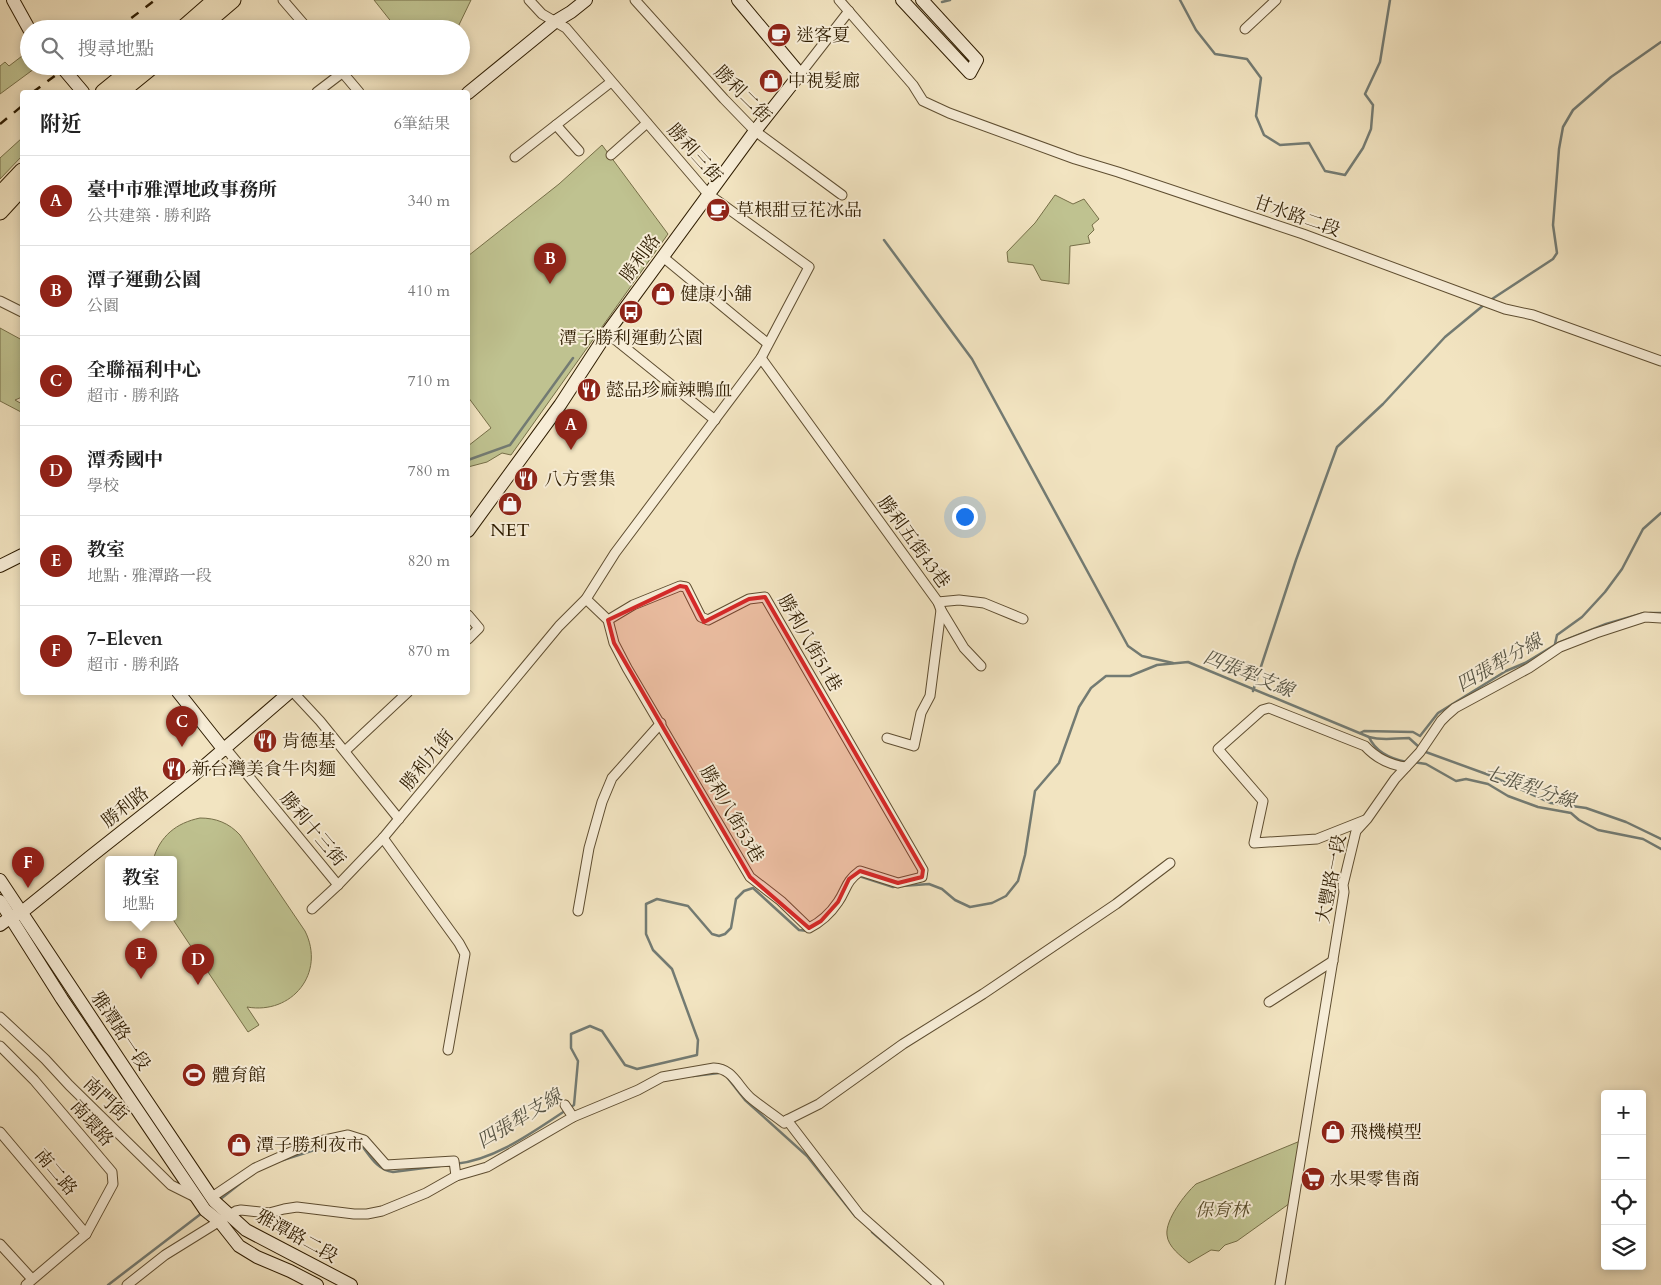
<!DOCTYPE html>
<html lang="zh-TW">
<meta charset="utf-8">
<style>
:root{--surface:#fff;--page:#f6f6f6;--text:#222;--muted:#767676;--line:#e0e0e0;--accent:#8f2418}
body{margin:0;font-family:Cardo,"Noto Serif TC",serif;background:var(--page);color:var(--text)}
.controls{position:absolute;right:15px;bottom:15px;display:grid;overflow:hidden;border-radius:5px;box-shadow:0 2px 8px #0003}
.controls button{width:45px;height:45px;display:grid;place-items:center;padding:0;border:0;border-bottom:1px solid var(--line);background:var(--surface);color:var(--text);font:25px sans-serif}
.you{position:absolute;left:964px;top:516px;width:18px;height:18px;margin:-12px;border:4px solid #fff;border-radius:50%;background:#1a73e8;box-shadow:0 0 0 8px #1a73e833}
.badge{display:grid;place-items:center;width:32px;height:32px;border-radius:50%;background:var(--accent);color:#fff;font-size:16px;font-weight:700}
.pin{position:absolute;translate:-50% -41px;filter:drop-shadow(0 1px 2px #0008)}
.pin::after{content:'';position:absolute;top:26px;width:18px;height:15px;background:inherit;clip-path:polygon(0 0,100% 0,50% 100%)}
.popup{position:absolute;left:105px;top:856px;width:72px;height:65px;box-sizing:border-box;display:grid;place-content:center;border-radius:5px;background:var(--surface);filter:drop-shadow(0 1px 4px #0005);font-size:16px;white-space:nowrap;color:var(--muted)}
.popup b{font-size:19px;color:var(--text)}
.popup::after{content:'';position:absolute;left:50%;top:100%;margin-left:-10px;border:10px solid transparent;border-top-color:var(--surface)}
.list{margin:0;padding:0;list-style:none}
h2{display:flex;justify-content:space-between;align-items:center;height:65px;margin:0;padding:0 20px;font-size:21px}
h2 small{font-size:16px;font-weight:400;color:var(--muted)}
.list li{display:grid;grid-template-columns:32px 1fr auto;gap:15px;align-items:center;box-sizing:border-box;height:90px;padding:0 20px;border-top:1px solid var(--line)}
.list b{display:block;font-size:19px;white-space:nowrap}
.list p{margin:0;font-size:16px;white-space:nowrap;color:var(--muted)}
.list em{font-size:16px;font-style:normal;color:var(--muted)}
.icon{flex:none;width:28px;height:28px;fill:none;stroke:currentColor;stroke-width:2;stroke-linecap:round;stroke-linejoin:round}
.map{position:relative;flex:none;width:1661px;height:1285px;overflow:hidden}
.search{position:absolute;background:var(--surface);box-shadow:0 2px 8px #0003;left:20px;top:20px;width:450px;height:55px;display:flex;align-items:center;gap:12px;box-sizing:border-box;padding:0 18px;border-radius:28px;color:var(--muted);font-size:19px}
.panel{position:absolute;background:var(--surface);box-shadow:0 2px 8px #0003;left:20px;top:90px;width:450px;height:605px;border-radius:5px}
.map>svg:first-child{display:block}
</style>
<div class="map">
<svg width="1661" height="1285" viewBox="0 0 1661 1285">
<rect width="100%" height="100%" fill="#f2e4c1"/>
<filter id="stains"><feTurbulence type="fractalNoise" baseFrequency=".004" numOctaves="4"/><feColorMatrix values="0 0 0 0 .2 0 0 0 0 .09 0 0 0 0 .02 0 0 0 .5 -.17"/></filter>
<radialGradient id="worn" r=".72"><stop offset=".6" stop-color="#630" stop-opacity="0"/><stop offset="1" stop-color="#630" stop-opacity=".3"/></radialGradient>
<!-- green -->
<g fill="#bfc290" stroke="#766f48">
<path d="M 374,0 L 471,0 L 457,29 L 397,29 Z"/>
<path d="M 26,53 L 29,55 L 29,66 L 38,66 L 0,94 L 0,66 L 5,62 L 9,66 Z"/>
<path d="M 22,138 L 22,156 L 0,179 L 0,158 Z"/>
<path d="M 602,145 L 668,234 L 511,455 L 502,453 L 487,462 L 468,467 L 468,446 L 491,428 L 468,397 L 468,256 L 559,184 Z"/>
<path d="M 1055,195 L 1073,204 L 1084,199 L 1099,219 L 1092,225 L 1094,230 L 1088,236 L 1090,243 L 1070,246 L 1069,284 L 1041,280 L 1033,265 L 1008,262 L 1007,252 L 1035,223 Z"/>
<path d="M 0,328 L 22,340 L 22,397 L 15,400 L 22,404 L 21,412 L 0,401 Z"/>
<path d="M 200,818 C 216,818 229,823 240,835 L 305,931 C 326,973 292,1015 247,1007 L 259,1025 L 248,1032 L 172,918 L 174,860 L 153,860 C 160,836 176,823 200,818 Z"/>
<path d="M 1305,1139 L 1293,1201 L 1237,1241 L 1225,1245 L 1219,1251 L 1211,1250 L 1189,1263 C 1181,1256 1168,1247 1167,1235 C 1165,1220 1185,1194 1196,1184 Z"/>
</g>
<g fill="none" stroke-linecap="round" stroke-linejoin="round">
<!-- stream -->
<g stroke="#737b73" stroke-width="2.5">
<path d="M 1180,0 L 1196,30 L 1215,54 L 1247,59 L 1261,78 L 1256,116 L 1264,135 L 1280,145 L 1309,143 L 1325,171 L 1345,175 L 1363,148 L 1371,129 L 1373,105 L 1365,94 L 1380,62 L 1390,0"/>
<path d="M 942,2 L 950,0"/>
<path d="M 884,240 L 972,359 L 1128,646 L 1142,656 L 1173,663"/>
<path d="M 1489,301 L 1553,259 L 1557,253 L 1553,225 L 1559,149 L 1563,127 L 1573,110 L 1611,77 L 1661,42"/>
<path d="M 468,460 L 510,445 L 573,358"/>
<path d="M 1650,613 L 1661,613"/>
<path d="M 1555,644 L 1557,635 L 1582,617 L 1605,592 L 1622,569 L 1643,529 L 1661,513"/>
<path d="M 1253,691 L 1296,560 L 1337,447 L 1383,404 L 1445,337 L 1485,304"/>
<path d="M 1360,733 L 1364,731 L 1413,732 L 1420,736 L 1438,713 L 1506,671 L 1525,663 L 1558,643 L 1606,624 L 1644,613"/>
<path d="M 1369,737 C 1376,753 1391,759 1407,762"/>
<path d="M 1423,751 L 1489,775 L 1551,803 L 1586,808 L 1626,822 L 1661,839"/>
<path d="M 1413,762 L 1426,764 L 1456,781 L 1466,779 L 1488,784 L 1508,796 L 1538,807 L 1571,813 L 1579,820 L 1598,830 L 1643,839 L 1661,849"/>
<path d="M 859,876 L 893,887 L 897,886"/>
<path d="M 902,886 L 929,884 L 942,889 L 955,900 L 970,907 L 992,903 L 1006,896 L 1018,881 L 1025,855 L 1035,791 L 1059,763 L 1079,707 L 1091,688 L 1106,676 L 1130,676 L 1157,665 L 1188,662 L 1369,737 C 1383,741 1395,738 1409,738 L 1419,747"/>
<path d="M 693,1076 L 719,1073"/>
<path d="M 727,1077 L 745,1100 L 807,1156 L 855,1216"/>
<path d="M 359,1142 C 369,1154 376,1170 393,1172 L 440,1166"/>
<path d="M 283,1160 L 349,1139"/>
<path d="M 455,1164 C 499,1159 538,1128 574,1105 L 578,1061 L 571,1048 L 571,1034 L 590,1026 L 602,1031 L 625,1065 L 637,1069 L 697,1055 L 698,1040 L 672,969 L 653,950 L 646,934 L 646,904 L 657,899 L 688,906 L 712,934 L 719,936 L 725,934 L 731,928 L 736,899 L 744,891 L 753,888 L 799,930 L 808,931"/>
<path d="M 218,1201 L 247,1178"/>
<path d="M 872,1232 L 915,1269"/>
<path d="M 108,1285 L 202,1213"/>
</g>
<!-- street casing -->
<g stroke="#5f4e31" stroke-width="11">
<g id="street">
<path d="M 283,0 L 308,29"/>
<path d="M 635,0 L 724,99 L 755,131 L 842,195"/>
<path d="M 839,0 L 913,85 L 923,101 L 949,113 L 1075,159 L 1118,172 L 1303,234 L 1505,309 L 1533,315 L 1661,361"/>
<path d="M 1245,29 L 1276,0"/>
<path d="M 337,66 L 359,92"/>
<path d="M 800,74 L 849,11"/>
<path d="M 317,92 L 342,73"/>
<path d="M 556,125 L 579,151"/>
<path d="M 611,155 L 647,123"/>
<path d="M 515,157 L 611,82"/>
<path d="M 663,257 L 767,343"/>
<path d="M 0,301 L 22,312"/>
<path d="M 607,333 L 715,420"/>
<path d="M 761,358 L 938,602 L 941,610 L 930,696 L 921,713 L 914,746 L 887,738"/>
<path d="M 586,599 L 608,620 L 614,643 L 627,668 L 750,877 L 781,901 L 809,928 C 821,922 830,914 838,902 C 847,889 845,882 860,871 L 898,883 L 922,877 L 923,870 L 765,597 L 749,599 L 708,620 L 701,617 L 686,587 L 680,586 L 633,605 L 608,620"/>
<path d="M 938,602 L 959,600 L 984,603 L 1023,619"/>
<path d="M 941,610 L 964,648 L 981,666"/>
<path d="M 468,615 L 479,628 L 468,639"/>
<path d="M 293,692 L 320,721 L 399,819"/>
<path d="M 224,750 L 227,750 L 338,885"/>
<path d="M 345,751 L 408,692"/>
<path d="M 1365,820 L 1317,839 L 1254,843 L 1263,801 L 1218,749 L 1262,710 L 1269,708 L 1365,746 C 1376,758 1390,765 1406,767"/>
<path d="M 383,838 L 459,943 L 465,954 L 448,1050"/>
<path d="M 312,909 L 338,885 L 383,838 L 559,626 L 586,599 L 615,553 L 761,358 L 809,267 L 708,194 L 566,28 L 542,14 L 529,0"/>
<path d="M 578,911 L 589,848 L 602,802 L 612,778 L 661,723"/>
<path d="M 1269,1002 L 1333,961"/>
<path d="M 0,1017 L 45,1059 L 69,1085 L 171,1185 L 195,1197"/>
<path d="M 0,1046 L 34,1080 L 112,1172 L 113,1184 L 86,1234 L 26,1285"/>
<path d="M 565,1105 L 573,1117"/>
<path d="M 787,1120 L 819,1104 L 903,1044 L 983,994 L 1116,904 L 1170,863"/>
<path d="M 0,1132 L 86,1234"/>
<path d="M 212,1197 L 255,1168 L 311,1143 L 348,1135 L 364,1140 L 386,1165 L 454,1161 L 456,1176"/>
<path d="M 0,1244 L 32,1279"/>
<path d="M 127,1285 L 165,1255 L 236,1211 L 241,1210 L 269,1213 L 284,1209 L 297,1207 L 354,1214 L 367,1214 L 382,1211 L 426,1193 L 456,1176 L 487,1167 L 573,1117 L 638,1090 L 662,1077 L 714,1068 C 733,1068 739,1089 752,1099 C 763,1108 774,1115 784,1123 L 787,1120 L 859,1214 L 939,1285"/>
<path d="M 1280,1285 L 1344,892 L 1343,885 L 1356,831 L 1367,819 L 1395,779 L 1420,752 L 1441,721 L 1447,715 L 1455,708 L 1529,668 L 1560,647 L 1596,633 L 1645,617 L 1661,618"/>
</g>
</g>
<!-- secondary casing -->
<g stroke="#2e1c01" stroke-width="14">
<g id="secondary">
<path d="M 13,0 L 29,29"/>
<path d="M 902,0 L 970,73 L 977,60 L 922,0"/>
<path d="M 61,66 L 83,92"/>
<path d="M 468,93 L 556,21 L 571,12 L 586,0"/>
<path d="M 468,531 L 560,405 L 607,333 L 755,131 L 800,74 L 738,0"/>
<path d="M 0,566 L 22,555"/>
<path d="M 178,692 L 224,750"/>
<path d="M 0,880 L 134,1082 L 214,1201 L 246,1230 L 351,1285"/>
<path d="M 0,901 L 62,999 L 205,1210 L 220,1222 L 239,1246 L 257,1257 L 290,1271 L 317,1285"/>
<path d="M 0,925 L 11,917 L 22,912 L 90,857 L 195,774 L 290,692"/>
</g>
</g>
<!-- primary casing -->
<g stroke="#2e1c01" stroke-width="17">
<g id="primary">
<path d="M 182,29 L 215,0"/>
<path d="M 199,29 L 233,0"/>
<path d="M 103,92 L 135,66"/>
<path d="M 121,92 L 153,66"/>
<path d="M 0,194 L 22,171"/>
<path d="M 0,212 L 22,188"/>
</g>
</g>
<!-- street -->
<use href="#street" stroke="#f7edd7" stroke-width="9"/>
<!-- secondary -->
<use href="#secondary" stroke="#f7edd7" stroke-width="12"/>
<!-- primary -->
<use href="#primary" stroke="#f2e4c1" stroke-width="15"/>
<!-- rail -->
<g stroke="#2e1c01" stroke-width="2.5" stroke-dasharray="9 9" stroke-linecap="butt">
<path d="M 117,29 L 155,0"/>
<path d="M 33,92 L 68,66"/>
<path d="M 0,124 L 22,106"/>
</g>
</g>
<!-- marked area -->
<path fill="#d62828" fill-opacity="0.2" stroke="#d62828" stroke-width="4" stroke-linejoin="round" d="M 680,586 L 686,587 L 704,622 L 749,599 L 765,597 L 923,870 L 922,877 L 898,883 L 860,871 L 849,879 L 838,902 L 821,921 L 809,928 L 750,877 L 614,643 L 608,620 Z"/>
<!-- icons -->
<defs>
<g id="cafe-disc" transform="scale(1.25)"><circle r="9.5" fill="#8f2418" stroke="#f7edd7"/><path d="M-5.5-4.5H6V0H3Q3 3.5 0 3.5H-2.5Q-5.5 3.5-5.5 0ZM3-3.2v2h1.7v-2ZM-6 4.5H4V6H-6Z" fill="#fff"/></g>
<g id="shop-disc" transform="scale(1.25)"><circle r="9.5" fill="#8f2418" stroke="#f7edd7"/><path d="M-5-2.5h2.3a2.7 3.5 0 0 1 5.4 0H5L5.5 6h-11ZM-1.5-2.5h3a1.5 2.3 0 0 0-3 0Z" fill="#fff"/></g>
<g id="bus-disc" transform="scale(1.25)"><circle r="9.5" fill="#8f2418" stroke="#f7edd7"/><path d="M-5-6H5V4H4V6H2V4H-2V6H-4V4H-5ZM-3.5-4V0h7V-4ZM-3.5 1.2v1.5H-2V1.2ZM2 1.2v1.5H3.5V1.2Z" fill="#fff"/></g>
<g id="restaurant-disc" transform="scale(1.25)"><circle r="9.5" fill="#8f2418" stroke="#f7edd7"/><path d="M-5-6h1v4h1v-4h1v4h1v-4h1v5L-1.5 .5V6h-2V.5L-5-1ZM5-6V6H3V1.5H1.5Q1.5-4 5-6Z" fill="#fff"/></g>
<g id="stadium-disc" transform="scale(1.25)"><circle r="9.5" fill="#8f2418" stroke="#f7edd7"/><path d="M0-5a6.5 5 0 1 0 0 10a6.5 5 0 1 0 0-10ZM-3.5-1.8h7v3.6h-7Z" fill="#fff"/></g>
<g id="supermarket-disc" transform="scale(1.25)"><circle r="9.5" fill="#8f2418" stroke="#f7edd7"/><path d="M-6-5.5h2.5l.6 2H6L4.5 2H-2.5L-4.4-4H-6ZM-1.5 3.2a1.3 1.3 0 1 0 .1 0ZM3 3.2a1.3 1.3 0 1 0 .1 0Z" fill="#fff"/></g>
</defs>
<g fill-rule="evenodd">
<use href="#cafe-disc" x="779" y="35"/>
<use href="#shop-disc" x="771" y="81"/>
<use href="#cafe-disc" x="718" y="210"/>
<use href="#shop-disc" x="663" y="294"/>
<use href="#bus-disc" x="631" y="312"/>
<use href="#restaurant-disc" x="589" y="390"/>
<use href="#restaurant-disc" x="526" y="479"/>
<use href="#shop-disc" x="510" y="504"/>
<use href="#restaurant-disc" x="265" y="741"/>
<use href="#restaurant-disc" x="174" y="769"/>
<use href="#stadium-disc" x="194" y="1075"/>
<use href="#shop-disc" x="1333" y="1132"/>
<use href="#shop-disc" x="239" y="1145"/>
<use href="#supermarket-disc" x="1313" y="1179"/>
</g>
<g text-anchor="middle" stroke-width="4" stroke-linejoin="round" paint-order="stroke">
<!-- poi labels -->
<g font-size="18" fill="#2e1c01" stroke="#f7edd7" text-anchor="start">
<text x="796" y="41">迷客夏</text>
<text x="788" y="87">中視髮廊</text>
<text x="736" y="216">草根甜豆花冰品</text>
<text x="680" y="300">健康小舖</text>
<text x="631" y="344" text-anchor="middle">潭子勝利運動公園</text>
<text x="606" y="396">懿品珍麻辣鴨血</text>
<text x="544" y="485">八方雲集</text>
<text x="510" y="536" text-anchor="middle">NET</text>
<text x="282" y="747">肯德基</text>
<text x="192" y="775">新台灣美食牛肉麵</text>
<text x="212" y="1081">體育館</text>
<text x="1350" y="1138">飛機模型</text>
<text x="256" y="1151">潭子勝利夜市</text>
<text x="1330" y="1185">水果零售商</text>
</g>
<!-- street labels -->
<g font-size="18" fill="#2e1c01" stroke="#f7edd7">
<text transform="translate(743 94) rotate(45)" y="6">勝利二街</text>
<text transform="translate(695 153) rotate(48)" y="6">勝利三街</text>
<text transform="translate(1297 216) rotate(19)" y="6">甘水路二段</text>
<text transform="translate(640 258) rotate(-54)" y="6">勝利路</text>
<text transform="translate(914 542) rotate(54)" y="6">勝利五街43巷</text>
<text transform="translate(810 643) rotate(60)" y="6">勝利八街51巷</text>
<text transform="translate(427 760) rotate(-51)" y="6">勝利九街</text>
<text transform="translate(125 807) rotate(-38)" y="6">勝利路</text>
<text transform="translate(732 814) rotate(60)" y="6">勝利八街53巷</text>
<text transform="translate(313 829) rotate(50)" y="6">勝利十三街</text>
<text transform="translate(1331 879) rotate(-79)" y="6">大豐路一段</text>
<text transform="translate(121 1031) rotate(56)" y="6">雅潭路一段</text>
<text transform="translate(106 1099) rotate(44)" y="6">南門街</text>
<text transform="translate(92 1123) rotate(49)" y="6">南環路</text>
<text transform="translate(56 1172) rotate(50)" y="6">南二路</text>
<text transform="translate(297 1236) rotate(29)" y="6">雅潭路二段</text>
</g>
<!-- park labels -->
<g font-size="18" font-style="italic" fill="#5a4e2c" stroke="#f7edd7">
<text x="1222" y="1216">保育林</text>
</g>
<!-- water labels -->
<g font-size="19" font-style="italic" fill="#565444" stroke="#f7edd7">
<text transform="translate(1499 662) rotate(-30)" y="7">四張犁分線</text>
<text transform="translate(1249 673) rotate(22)" y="7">四張犁支線</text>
<text transform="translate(1530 786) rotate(19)" y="7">七張犁分線</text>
<text transform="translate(519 1118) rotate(-31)" y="7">四張犁支線</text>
</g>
</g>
<rect width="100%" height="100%" filter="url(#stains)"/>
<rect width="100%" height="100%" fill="url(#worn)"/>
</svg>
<div class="controls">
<button>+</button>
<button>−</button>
<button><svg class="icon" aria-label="locate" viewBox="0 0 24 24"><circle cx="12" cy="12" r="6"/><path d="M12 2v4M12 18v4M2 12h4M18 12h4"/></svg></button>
<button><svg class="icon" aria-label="layers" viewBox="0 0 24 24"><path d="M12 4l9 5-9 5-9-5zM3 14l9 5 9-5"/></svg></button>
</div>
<div class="you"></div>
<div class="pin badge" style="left:571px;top:450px">A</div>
<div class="pin badge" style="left:550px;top:284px">B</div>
<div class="pin badge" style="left:182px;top:747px">C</div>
<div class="pin badge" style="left:198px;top:985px">D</div>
<div class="pin badge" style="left:141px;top:979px">E</div>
<div class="popup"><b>教室</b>地點</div>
<div class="pin badge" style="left:28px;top:888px">F</div>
<div class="search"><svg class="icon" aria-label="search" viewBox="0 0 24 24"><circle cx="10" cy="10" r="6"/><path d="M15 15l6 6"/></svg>搜尋地點</div>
<section class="panel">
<h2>附近<small>6筆結果</small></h2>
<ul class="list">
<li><span class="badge">A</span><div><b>臺中市雅潭地政事務所</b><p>公共建築 · 勝利路</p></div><em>340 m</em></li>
<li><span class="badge">B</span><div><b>潭子運動公園</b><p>公園</p></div><em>410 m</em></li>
<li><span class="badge">C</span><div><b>全聯福利中心</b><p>超市 · 勝利路</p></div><em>710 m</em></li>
<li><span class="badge">D</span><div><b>潭秀國中</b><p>學校</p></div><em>780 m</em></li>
<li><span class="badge">E</span><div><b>教室</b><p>地點 · 雅潭路一段</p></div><em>820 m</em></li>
<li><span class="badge">F</span><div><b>7-Eleven</b><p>超市 · 勝利路</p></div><em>870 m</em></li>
</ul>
</section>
</div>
